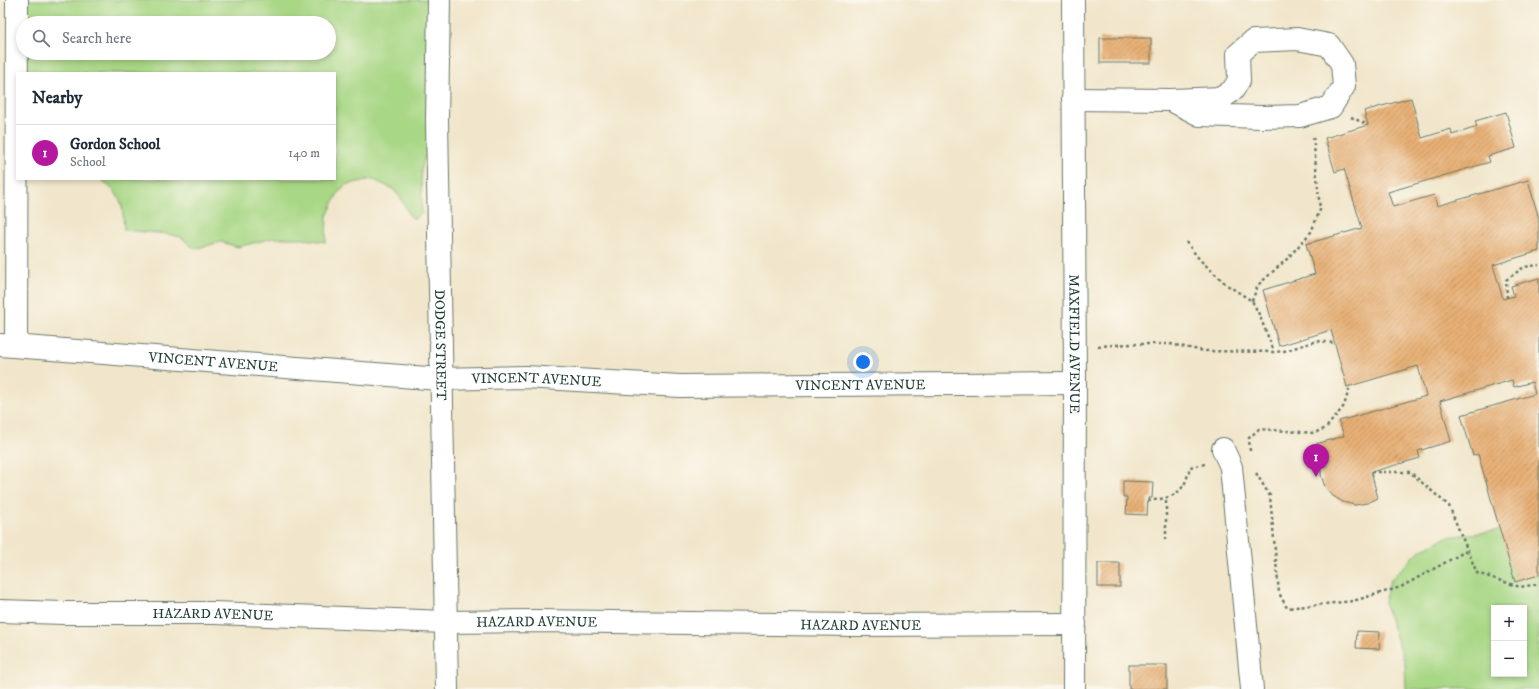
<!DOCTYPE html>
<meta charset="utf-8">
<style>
:root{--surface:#fff;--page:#f6f6f7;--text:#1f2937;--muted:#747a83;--line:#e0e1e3;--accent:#b5179e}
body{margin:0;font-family:"IM FELL DW Pica",serif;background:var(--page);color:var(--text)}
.controls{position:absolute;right:12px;bottom:12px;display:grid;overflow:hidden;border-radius:0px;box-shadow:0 2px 6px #0003}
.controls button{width:36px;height:36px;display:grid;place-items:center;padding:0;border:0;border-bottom:1px solid var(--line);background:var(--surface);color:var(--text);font:20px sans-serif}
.you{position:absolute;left:863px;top:362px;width:14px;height:14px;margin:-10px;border:3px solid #fff;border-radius:50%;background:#1a73e8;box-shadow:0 0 0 6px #1a73e833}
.badge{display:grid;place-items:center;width:26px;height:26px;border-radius:50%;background:var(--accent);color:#fff;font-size:13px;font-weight:700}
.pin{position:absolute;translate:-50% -33px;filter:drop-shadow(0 1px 2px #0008)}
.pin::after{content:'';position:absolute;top:21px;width:14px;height:12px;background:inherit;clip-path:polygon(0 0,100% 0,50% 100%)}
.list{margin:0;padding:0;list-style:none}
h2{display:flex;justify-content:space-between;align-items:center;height:52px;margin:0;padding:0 16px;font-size:17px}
h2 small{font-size:13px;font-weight:400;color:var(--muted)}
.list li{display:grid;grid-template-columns:26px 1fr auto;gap:12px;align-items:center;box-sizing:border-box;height:56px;padding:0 16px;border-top:1px solid var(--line)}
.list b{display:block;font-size:15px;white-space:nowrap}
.list p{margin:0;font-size:13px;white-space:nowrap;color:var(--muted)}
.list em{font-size:13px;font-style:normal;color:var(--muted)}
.icon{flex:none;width:22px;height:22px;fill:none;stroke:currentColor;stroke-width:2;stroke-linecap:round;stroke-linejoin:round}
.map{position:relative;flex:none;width:1539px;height:689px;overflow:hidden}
.search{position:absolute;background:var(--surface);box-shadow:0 2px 6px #0003;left:16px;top:16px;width:320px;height:44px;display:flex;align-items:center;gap:10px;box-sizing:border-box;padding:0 14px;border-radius:22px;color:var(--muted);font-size:15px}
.panel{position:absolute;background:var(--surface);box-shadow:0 2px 6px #0003;left:16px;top:72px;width:320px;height:108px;border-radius:0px}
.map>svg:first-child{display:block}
</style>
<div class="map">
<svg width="1539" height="689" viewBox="0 0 1539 689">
<defs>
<pattern id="building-hatch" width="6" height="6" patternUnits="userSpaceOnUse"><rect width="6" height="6" fill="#e8b076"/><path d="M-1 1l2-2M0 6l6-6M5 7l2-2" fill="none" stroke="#bb9062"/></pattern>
</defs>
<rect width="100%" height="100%" fill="#fbf7ec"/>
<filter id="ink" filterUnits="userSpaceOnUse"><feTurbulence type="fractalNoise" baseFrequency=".025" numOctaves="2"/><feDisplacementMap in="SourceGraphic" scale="8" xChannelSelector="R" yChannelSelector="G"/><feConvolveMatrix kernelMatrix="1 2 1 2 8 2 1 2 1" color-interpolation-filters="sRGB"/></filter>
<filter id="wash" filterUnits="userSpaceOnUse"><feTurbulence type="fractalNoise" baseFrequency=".012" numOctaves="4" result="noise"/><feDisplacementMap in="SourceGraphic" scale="16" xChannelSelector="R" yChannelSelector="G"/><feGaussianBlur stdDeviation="0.9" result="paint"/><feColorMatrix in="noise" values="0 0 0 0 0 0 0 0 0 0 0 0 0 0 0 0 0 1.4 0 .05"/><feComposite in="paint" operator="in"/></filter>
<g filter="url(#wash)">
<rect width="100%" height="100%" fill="#f1e6cb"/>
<!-- green -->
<g fill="#a8d785" stroke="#648a5c" fill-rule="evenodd">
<path d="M 19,0 L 441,0 L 438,158 L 425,156 L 421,171 L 422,213 L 415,219 L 410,216 L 400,197 L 393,189 L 372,179 L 345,185 L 338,193 L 327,216 L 326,242 L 296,238 L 273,238 L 238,247 L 221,242 L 195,249 L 181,237 L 167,234 L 124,230 C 122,201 124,199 101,179 L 335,179 L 335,73 L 20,73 ZM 23,23 L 329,23 L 329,53 L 23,53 Z"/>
<path d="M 1539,523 L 1539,689 L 1406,689 L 1405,663 L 1384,602 L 1390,580 L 1419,551 L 1447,537 L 1526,527 ZM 1494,608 L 1524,608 L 1524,674 L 1494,674 Z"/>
</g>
<g id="blocks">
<!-- building -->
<g fill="url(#building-hatch)">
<rect x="1100" y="38" width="51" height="25"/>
<path d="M 1411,98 L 1422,138 L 1451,129 L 1452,135 L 1477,127 L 1475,121 L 1506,112 L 1516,148 L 1488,156 L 1490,162 L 1388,192 L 1393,207 L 1434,195 L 1437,206 L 1528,180 L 1539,219 L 1539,251 L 1493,265 L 1503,299 L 1514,296 L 1511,286 L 1539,278 L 1539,575 L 1515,582 L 1478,454 L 1473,456 L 1461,415 L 1535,394 L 1532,382 L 1514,387 L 1512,380 L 1440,401 L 1451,441 L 1418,451 L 1420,458 L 1371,472 L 1378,498 L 1367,503 L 1355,505 L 1343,502 L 1333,496 L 1325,487 L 1321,475 L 1321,463 L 1316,444 L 1344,436 L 1339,421 L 1426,396 L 1418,366 L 1347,387 L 1331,330 L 1279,346 L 1263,290 L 1315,274 L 1306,244 L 1362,228 L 1344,169 L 1335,172 L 1325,138 L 1368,125 L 1364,111 Z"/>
<path d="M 1123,481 L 1153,482 L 1152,498 L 1148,498 L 1147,515 L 1126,514 L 1127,497 L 1123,497 Z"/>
<rect x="1098" y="563" width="22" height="24"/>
<path d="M 1357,631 L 1380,632 L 1379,649 L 1356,648 Z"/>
<rect x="1129" y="665" width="38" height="24"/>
</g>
</g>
</g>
<g filter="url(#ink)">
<use href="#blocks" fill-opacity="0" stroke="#687869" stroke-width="1"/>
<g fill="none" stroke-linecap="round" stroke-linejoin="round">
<!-- minor casing -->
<g stroke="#687869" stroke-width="24">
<g id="minor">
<path id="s1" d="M 439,0 L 437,120 L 447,689"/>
<path id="s2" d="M 1073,0 L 1075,383 L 1074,689"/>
<path d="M 1073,99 L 1171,100 L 1222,98 L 1233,90 L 1239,80 L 1238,54 L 1253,41 L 1297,39 L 1329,45 L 1342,64 L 1344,86 L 1331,107 L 1300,116 L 1261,117 L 1200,115 L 1171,100"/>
<path id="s3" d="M 0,345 L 440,379 L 525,377 L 680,386 L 1075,383"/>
<path d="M 16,345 L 17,0"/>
<path d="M 1223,449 L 1231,467 L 1252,689"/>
<path id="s4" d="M 0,611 L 63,613 L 214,613 L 445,622 L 537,621 L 855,625 L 1075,624"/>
</g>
</g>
<!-- path -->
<g stroke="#687869" stroke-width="2.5" stroke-dasharray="3 3" stroke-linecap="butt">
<path d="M 1351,117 L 1368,125"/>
<path d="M 1186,242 L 1200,260 L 1227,285 L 1252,301 L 1258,312 L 1274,351"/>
<path d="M 1507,298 L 1506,280 L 1524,267 L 1539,265"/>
<path d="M 1252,301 L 1258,285 L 1287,259 L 1311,232 L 1320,210 L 1313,135"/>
<path d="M 1098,346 L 1131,344 L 1170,344 L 1204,351 L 1274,352 L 1284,351 L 1317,341 L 1335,343"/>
<path d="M 1250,451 L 1249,438 L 1259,429 L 1314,433 L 1326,428 L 1344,406 L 1350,386"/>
<path d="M 1371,472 L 1410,472 L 1449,506 L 1477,573 L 1520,587 L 1539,584"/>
<path d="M 1256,473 L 1270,496 L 1279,593 L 1287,608 L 1353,601 L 1401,587 L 1466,551"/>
<path d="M 1148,501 C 1160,499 1176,498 1183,486 C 1187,481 1188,473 1190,467 L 1205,464"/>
<path d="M 1166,540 L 1166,498"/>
</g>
<!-- minor -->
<use href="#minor" stroke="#fff" stroke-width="22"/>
</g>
</g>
<g text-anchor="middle" stroke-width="3" stroke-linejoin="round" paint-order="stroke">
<!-- street labels -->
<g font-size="14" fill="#1f3d34" stroke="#fbf7ec">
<text dy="5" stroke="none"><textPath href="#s2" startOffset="344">MAXFIELD AVENUE</textPath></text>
<text dy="5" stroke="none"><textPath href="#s1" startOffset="345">DODGE STREET</textPath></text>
<text dy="5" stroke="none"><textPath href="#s3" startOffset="214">VINCENT AVENUE</textPath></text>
<text dy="5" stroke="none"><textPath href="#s3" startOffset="538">VINCENT AVENUE</textPath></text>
<text dy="5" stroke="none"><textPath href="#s3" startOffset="862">VINCENT AVENUE</textPath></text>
<text dy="5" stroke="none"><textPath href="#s4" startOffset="213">HAZARD AVENUE</textPath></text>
<text dy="5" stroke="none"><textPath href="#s4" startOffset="537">HAZARD AVENUE</textPath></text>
<text dy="5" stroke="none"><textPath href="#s4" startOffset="861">HAZARD AVENUE</textPath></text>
</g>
</g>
</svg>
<div class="controls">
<button>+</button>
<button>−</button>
</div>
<div class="you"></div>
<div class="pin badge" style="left:1316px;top:477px">1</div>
<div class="search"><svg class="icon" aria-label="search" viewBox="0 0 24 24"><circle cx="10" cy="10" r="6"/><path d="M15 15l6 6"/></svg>Search here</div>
<section class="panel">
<h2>Nearby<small></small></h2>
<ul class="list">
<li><span class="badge">1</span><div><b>Gordon School</b><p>School</p></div><em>140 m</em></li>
</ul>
</section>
</div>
